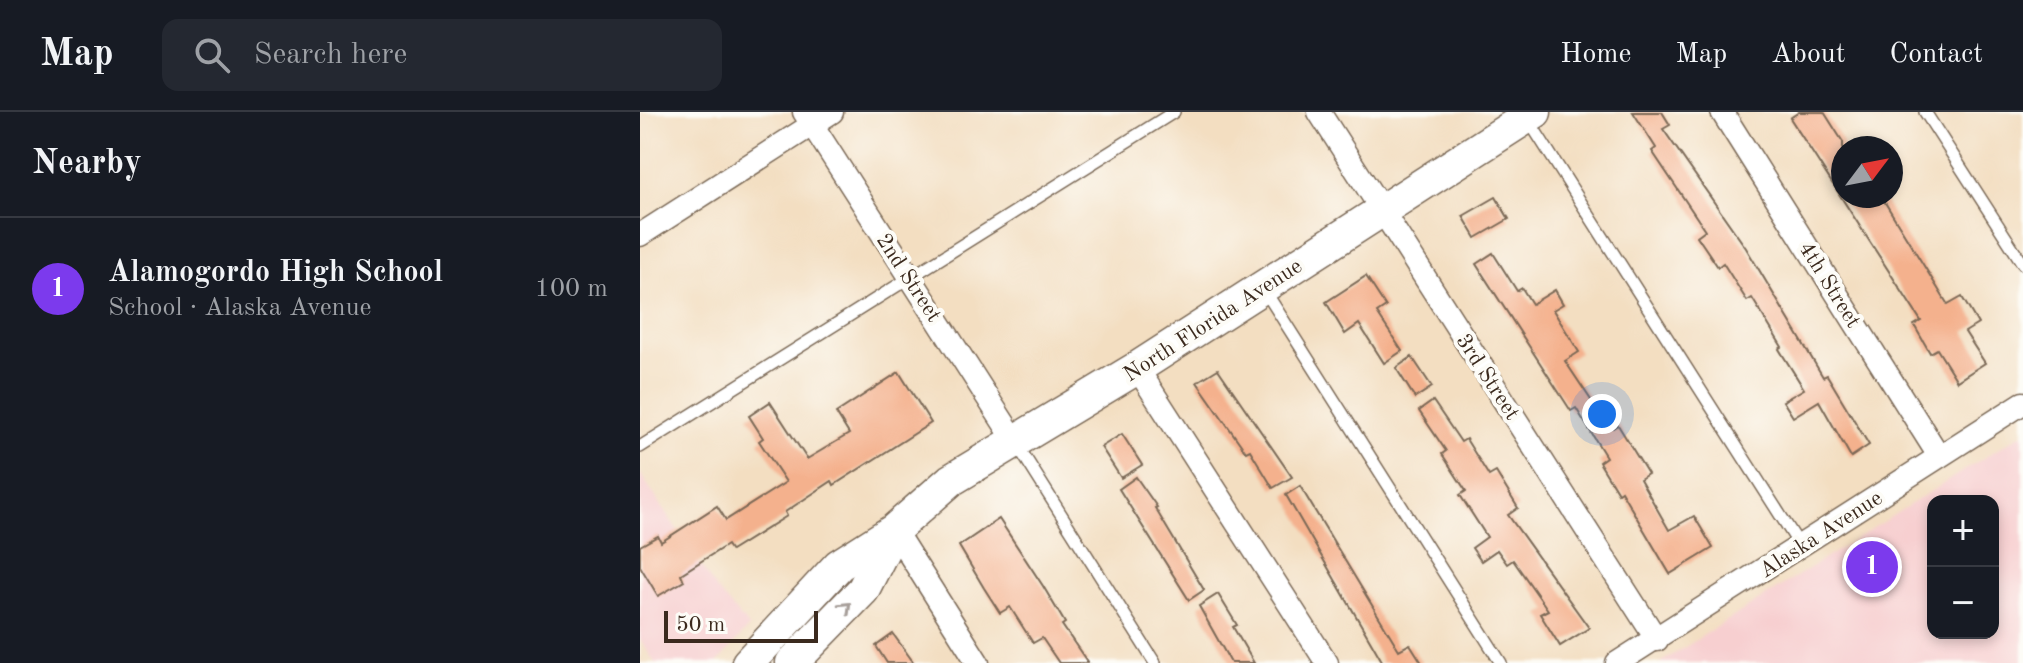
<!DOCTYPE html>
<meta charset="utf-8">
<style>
:root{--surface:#171b24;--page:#242831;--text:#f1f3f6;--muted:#9ea1a6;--line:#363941;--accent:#7c3aed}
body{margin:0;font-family:"Old Standard TT",serif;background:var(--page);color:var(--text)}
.controls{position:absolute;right:24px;bottom:24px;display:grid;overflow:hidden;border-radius:16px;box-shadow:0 4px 12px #0003}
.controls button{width:72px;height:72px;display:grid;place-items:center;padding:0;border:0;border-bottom:2px solid var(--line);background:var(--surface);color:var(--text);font:40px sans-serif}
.compass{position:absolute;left:1191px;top:24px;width:72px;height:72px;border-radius:50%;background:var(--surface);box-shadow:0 4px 12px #0003;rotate:58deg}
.scale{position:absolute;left:24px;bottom:20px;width:154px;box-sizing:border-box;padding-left:8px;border:4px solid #3b2a1e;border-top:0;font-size:22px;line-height:28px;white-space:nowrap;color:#3b2a1e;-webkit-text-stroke:6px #fdfcf7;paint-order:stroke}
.you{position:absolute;left:962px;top:302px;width:28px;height:28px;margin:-20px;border:6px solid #fff;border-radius:50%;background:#1a73e8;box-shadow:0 0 0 12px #1a73e833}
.badge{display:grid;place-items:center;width:52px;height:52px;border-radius:50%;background:var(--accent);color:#fff;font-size:26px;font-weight:700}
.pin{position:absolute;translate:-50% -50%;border:4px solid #fff;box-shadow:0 2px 8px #0006}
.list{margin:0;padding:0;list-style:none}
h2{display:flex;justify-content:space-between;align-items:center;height:104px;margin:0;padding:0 32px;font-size:34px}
h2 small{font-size:26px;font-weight:400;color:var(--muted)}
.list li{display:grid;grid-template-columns:52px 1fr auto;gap:24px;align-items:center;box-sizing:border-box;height:144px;padding:0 32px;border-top:2px solid var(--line)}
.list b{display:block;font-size:30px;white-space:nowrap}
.list p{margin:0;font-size:26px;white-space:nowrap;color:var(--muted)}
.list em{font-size:26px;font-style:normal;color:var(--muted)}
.icon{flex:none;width:44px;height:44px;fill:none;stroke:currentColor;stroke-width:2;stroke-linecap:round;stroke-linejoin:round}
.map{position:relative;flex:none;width:1383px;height:551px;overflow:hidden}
header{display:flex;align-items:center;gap:48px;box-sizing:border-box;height:112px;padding:0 40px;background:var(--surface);border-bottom:2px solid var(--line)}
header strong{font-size:38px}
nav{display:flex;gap:44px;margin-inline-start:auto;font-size:28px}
.search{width:560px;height:72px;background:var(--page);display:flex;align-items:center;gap:20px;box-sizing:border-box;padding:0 28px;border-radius:16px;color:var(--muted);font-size:30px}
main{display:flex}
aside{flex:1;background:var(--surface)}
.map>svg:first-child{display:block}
</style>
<header>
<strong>Map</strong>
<div class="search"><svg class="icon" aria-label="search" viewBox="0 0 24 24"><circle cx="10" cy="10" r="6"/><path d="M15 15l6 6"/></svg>Search here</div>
<nav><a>Home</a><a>Map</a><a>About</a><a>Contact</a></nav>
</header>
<main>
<aside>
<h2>Nearby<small></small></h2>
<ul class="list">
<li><span class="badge">1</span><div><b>Alamogordo High School</b><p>School · Alaska Avenue</p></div><em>100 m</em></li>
</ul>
</aside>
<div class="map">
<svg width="1383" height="551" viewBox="0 0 1383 551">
<rect width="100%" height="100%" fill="#fdfcf7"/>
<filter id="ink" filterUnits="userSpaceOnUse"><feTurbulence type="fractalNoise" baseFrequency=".0125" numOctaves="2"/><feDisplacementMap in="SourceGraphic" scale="16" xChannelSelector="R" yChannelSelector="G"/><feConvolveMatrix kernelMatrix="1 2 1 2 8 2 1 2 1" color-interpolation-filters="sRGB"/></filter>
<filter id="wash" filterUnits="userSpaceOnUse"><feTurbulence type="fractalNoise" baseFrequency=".006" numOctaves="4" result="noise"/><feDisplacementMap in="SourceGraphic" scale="32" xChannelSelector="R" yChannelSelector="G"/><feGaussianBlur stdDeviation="1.8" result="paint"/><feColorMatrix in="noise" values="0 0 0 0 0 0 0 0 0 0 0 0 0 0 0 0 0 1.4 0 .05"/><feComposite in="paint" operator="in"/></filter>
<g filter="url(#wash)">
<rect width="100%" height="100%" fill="#f3dec1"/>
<!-- built -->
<g fill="#f7cfd0" fill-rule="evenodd">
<path d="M 1383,321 L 1383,551 L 1020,551 ZM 1293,389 L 1353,389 L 1353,521 L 1293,521 Z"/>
<path d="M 0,361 L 76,477 L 109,515 L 77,551 L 15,551 L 0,527 Z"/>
</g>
<g id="blocks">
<!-- building -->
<g fill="#f4b18d">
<path d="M 993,0 L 1022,0 L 1030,13 L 1023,17 L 1106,136 L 1183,265 L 1187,263 L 1229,333 L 1211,345 L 1179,289 L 1153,305 L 1143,289 L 1164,277 L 1139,237 L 1142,235 L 1112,186 L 1107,189 L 1083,151 L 1078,155 L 1057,124 L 1065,118 L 1012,39 L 1016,36 Z"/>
<path d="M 1159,0 L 1184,0 L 1203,30 L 1203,84 L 1241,84 L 1308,193 L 1322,185 L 1338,212 L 1325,220 L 1345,251 L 1317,269 L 1297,237 L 1290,241 L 1274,213 L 1281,209 L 1150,6 Z"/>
<path d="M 856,85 L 869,107 L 836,126 L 823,104 Z"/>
<path d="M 853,141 L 877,179 L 882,176 L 892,192 L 915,178 L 923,192 L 913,198 L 939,240 L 925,249 L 957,297 L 960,296 L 973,316 L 978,313 L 1008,362 L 1000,367 L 1029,418 L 1054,404 L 1073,436 L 1030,462 L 981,379 L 978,381 L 959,350 L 966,345 L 936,296 L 931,299 L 836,152 Z"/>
<path d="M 726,164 L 746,195 L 737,201 L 762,239 L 744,251 L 719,212 L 705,222 L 686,190 Z"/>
<path d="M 772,245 L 792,275 L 775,286 L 756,256 Z"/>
<path d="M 578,257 L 652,365 L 633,376 L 610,338 L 606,340 L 557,270 Z"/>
<path d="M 259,260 L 291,311 L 194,373 L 192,369 L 145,400 L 147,404 L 91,439 L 87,433 L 41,462 L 44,469 L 18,484 L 0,454 L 0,434 L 18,424 L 21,430 L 77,394 L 86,408 L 146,370 L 119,329 L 123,326 L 109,304 L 130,290 L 167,347 L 209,322 L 196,301 Z"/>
<path d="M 793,289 L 821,330 L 826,327 L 849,364 L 856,360 L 878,396 L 868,403 L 949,516 L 920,534 L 900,502 L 908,498 L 873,448 L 867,452 L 857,438 L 841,449 L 832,436 L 847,425 L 820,383 L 826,379 L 802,342 L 806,339 L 779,299 Z"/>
<path d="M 482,322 L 502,353 L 481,366 L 461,335 Z"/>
<path d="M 496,365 L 517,395 L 515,396 L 564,478 L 549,488 L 479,377 Z"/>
<path d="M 660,374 L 759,538 L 770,532 L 782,551 L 739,551 L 742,549 L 646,383 Z"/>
<path d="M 359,407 L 403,474 L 425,511 L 422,513 L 448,551 L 419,551 L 402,526 L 393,531 L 370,495 L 360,501 L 344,476 L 319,434 Z"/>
<path d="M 578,482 L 597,513 L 593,515 L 614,551 L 591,551 L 559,494 Z"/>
<path d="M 253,522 L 274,551 L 247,551 L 236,534 Z"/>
</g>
</g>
</g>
<g filter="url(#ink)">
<use href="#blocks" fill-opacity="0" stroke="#7b6957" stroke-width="2"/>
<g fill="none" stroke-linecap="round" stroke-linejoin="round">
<!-- lane casing -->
<g stroke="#7b6957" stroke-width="14">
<g id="lane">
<path d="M 1285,0 L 1383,152"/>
<path d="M 889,9 L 1160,434"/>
<path d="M 625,179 L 861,551"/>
<path d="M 376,331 L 515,551"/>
<path d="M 0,335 L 534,0"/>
</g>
</g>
<!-- street casing -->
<g stroke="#7b6957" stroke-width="25">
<g id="street">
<path d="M 164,0 L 376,330"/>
<path d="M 679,0 L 1017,528"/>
<path d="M 1082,0 L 1299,344"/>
<path d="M 0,123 L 192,0"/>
<path d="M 497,256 L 687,551"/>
<path d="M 254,418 L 338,551"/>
<path d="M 977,551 L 1383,291"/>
</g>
</g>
<!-- secondary casing -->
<g stroke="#7b6957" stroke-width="35">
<g id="secondary">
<path d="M 108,551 L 199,453 L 254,418 L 311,368 L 497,256 L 895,0"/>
<path d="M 152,551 L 223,478 L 252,421"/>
</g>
</g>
<!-- lane -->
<use href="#lane" stroke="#fff" stroke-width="11"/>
<!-- street -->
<use href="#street" stroke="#fff" stroke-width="22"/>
<!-- secondary -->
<use href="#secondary" stroke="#fff" stroke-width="32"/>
</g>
<!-- one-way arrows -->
<defs><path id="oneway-chevron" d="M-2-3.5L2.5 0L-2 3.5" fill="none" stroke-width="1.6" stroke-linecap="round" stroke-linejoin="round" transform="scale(2)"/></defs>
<use stroke="#a79f9a" href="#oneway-chevron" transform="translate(206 495) rotate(-44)"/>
</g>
<g text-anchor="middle" stroke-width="8" stroke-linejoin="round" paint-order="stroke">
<!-- street labels -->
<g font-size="22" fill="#3b2a1e" stroke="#fdfcf7">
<text transform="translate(270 165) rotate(57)" y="8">2nd Street</text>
<text transform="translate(1191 172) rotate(58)" y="8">4th Street</text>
<text transform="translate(572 207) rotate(-33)" y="8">North Florida Avenue</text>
<text transform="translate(849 264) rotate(57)" y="8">3rd Street</text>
<text transform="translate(1180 421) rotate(-33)" y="8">Alaska Avenue</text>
</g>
</g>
</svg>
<div class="controls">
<button>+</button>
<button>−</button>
</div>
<svg class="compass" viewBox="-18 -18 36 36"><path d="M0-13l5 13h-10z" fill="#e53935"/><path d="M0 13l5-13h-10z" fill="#9ea1a6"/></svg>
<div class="scale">50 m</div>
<div class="you"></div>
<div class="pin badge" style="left:1232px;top:455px">1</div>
</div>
</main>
